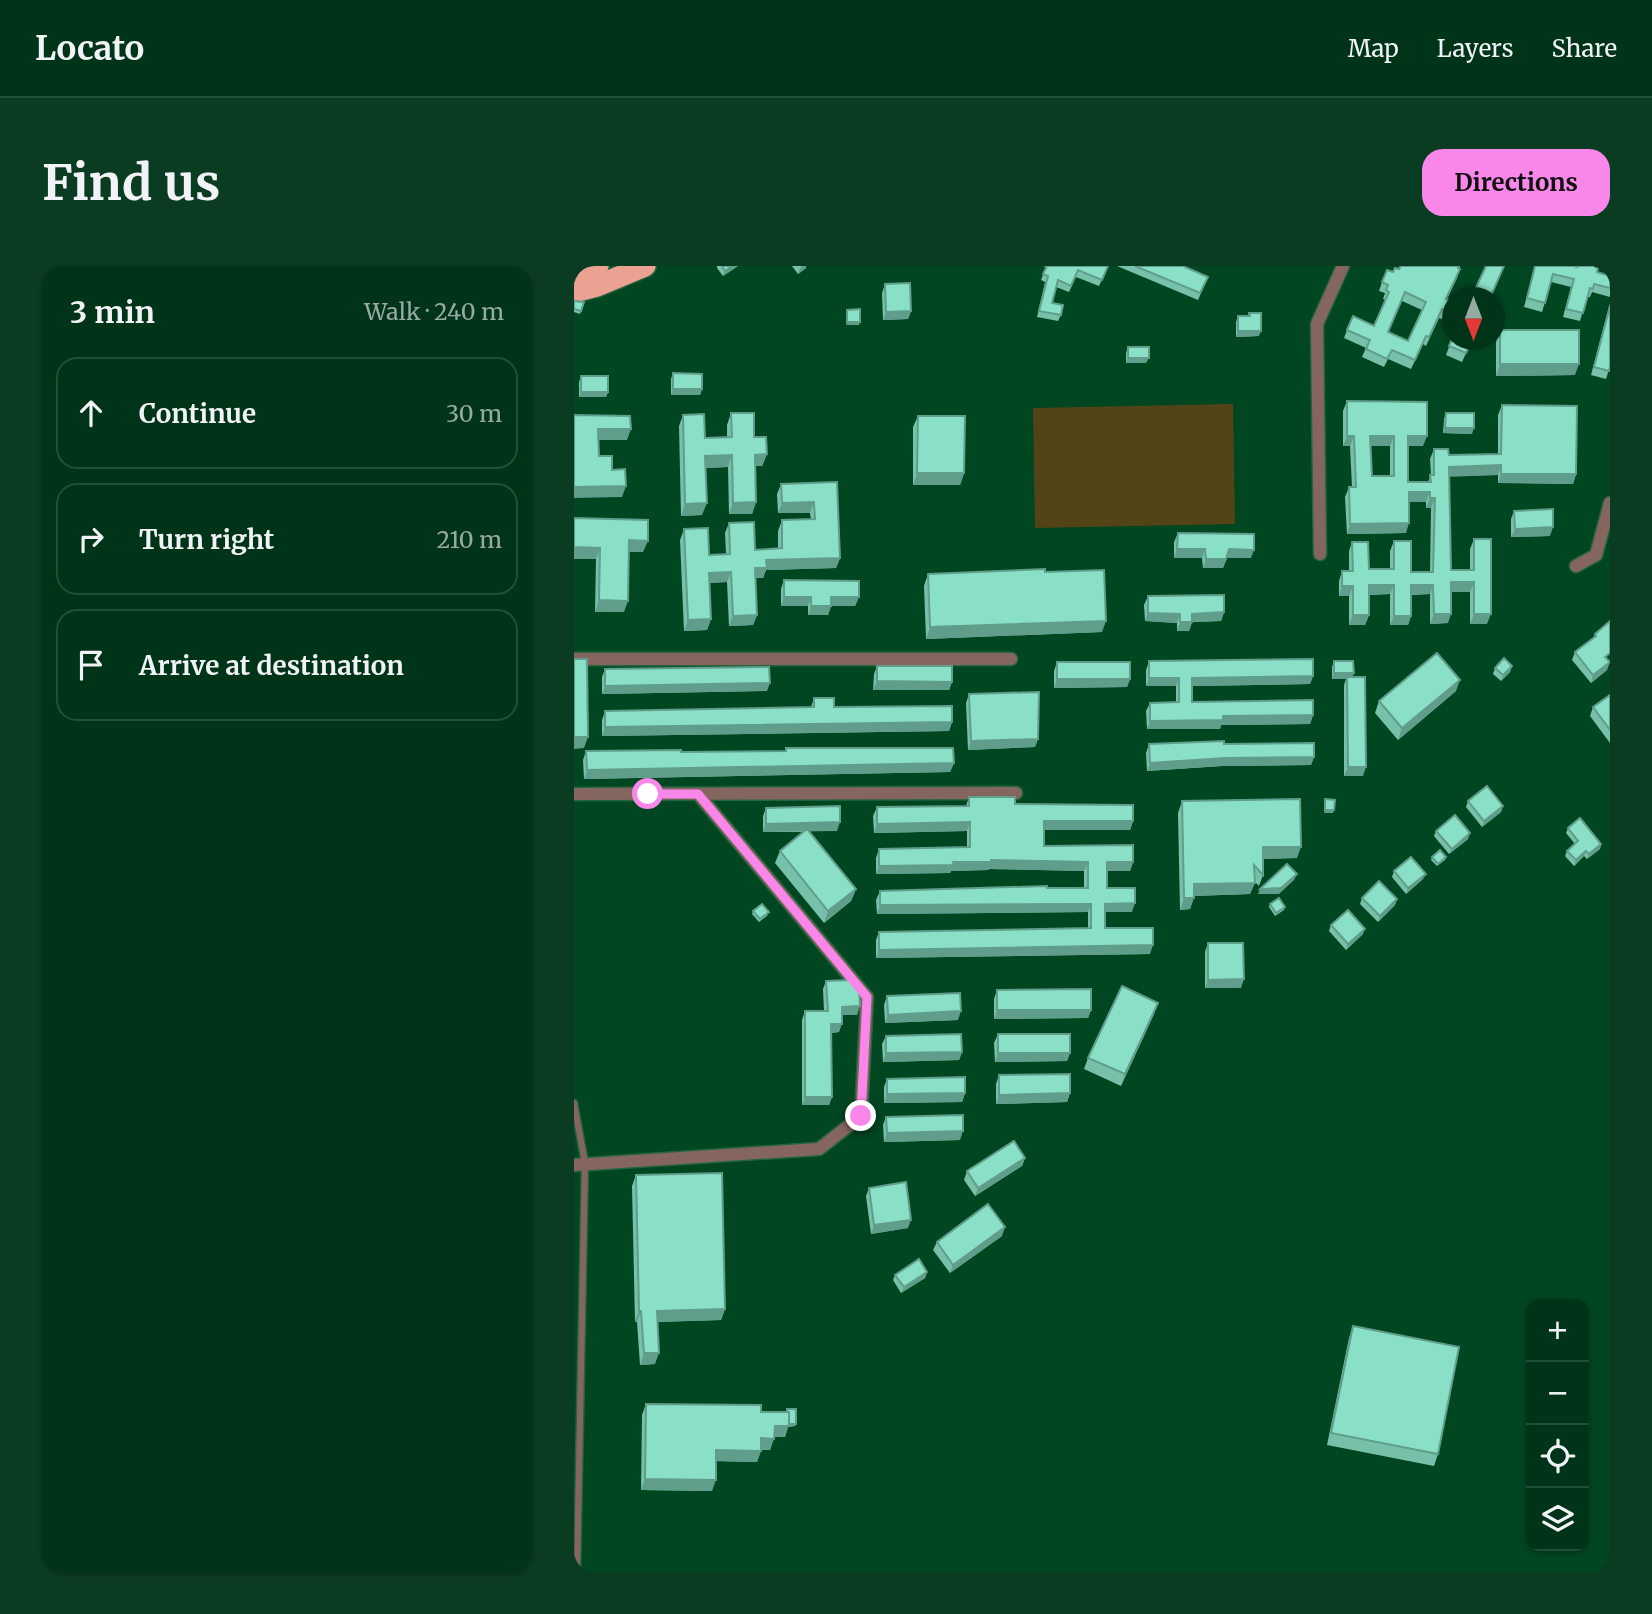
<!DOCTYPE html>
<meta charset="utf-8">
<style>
:root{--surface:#003418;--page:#0a3c21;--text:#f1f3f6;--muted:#95aaa2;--line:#224f37;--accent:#f987e9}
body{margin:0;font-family:Merriweather,serif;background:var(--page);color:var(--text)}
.controls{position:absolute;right:21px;bottom:21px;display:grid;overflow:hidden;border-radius:14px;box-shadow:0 2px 5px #0004}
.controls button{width:63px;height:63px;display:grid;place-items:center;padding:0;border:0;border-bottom:2px solid var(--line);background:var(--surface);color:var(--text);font:35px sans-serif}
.compass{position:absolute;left:868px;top:21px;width:63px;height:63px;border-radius:50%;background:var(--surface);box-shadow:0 2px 5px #0004;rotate:180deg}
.stop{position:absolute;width:21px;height:21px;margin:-16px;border:5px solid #f987e9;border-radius:50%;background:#fff}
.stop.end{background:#f987e9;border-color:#fff;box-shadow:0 2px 7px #0008}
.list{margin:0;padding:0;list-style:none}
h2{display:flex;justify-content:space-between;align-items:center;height:91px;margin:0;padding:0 28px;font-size:30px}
h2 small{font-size:23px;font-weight:400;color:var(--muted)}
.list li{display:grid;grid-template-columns:46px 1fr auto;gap:21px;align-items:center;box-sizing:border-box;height:112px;margin:0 14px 14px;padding:0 14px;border:2px solid var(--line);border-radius:21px}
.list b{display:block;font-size:26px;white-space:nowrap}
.list em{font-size:23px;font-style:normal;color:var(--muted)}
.icon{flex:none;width:38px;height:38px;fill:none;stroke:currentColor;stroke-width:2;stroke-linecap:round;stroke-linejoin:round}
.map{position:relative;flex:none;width:1036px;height:1306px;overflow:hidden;border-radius:21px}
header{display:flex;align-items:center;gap:42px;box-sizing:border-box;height:98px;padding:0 35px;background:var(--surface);border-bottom:2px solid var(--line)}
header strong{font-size:33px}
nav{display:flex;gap:38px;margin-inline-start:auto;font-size:24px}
.intro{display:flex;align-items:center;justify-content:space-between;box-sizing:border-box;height:168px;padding:0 42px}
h1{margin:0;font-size:49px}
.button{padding:18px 32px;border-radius:21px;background:var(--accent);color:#111;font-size:24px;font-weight:700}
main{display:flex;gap:42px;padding:0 42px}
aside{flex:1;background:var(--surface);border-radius:21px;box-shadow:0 2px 5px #0004}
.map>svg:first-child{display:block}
</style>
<header>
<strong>Locato</strong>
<nav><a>Map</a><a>Layers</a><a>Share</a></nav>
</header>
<div class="intro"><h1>Find us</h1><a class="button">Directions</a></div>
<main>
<aside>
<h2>3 min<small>Walk · 240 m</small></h2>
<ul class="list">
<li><svg class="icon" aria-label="ahead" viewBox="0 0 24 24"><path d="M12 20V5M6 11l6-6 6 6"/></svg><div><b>Continue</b></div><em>30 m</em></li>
<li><svg class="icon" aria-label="right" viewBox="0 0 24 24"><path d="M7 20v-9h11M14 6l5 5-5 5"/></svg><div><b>Turn right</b></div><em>210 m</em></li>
<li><svg class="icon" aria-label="arrive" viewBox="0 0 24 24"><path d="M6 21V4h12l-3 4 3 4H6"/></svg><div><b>Arrive at destination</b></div></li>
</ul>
</aside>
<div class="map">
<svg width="1036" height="1306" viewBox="0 0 1036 1306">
<rect width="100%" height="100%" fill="#004620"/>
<!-- green -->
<path fill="#524417" d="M 659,138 L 661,258 L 461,262 L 459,142 Z"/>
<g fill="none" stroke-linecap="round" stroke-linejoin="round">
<!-- lane casing -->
<g stroke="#256440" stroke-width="9">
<path id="lane" d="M 0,837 L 11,897 L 3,1306"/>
</g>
<!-- street casing -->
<g stroke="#256440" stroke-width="15">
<g id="street">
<path d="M 746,288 L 743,58 L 769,0"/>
<path d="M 1002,300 L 1022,289 L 1036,237"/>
<path d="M 0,393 L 437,393"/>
<path d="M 0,528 L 442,527"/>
<path d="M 0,899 L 245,883 L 287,850 L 293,731 L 124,528"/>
</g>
</g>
<!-- highway casing -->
<g stroke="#256440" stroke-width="24">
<g id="highway">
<path d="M 0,8 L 24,0"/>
<path d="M 0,26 L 23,20 L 71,0"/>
</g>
</g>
<!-- lane -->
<use href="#lane" stroke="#85665f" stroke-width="6"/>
<!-- street -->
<use href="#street" stroke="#85665f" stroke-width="12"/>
<!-- highway -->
<use href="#highway" stroke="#eba292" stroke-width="21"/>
</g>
<!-- wall -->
<g fill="#77c1aa" fill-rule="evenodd">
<path d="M 143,0 L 164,0 L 149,10 L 143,2 Z"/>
<path d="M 218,0 L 232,0 L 232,2 L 224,8 Z"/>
<path d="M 469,0 L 534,0 L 525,20 L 502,11 L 495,26 L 482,21 L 478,37 L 487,49 L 484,55 L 463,51 L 471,16 L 467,14 L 472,1 Z"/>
<path d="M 543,0 L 609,0 L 634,11 L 624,34 Z"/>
<path d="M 827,0 L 886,0 L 883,12 L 873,33 L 878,35 L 878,57 L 865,52 L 852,80 L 849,78 L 837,103 L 814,93 L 810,101 L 788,91 L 792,82 L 770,72 L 773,64 L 800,60 L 812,34 L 809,33 L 811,27 L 805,25 L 808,16 L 819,6 L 825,3 ZM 828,35 L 848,44 L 834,75 L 814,66 Z"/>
<path d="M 961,0 L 1021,0 L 1023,6 L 1036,10 L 1036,31 L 1018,26 L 1016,31 L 1013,31 L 1006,55 L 989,51 L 997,21 L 977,16 L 968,46 L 950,41 Z"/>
<path d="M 311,18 L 337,45 L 334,53 L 309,54 L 308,27 Z"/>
<path d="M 0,35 L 10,36 L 6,48 L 0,46 Z"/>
<path d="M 1036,37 L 1036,100 L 1032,113 L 1017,109 Z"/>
<path d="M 675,47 L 685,70 L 662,71 L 662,56 L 664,50 L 674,50 Z"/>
<path d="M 926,64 L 1001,109 L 922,110 L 922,76 Z"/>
<path d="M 878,73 L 898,74 L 888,96 L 872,89 Z"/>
<path d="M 554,81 L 572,97 L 552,97 L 552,87 Z"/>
<path d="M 99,107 L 128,123 L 126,129 L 97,129 L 97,113 Z"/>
<path d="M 7,110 L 34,126 L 32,131 L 5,131 L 5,116 Z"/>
<path d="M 773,135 L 849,180 L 834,180 L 834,216 L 854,216 L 857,209 L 856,193 L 860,183 L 875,189 L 924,188 L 924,149 L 928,139 L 1002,208 L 999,218 L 924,217 L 924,209 L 875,210 L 877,304 L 896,304 L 896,283 L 900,273 L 913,358 L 896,358 L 896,326 L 877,326 L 874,357 L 856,358 L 856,328 L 837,329 L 837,350 L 834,359 L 816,359 L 816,328 L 795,329 L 795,349 L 791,359 L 775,359 L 775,330 L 765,330 L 765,315 L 768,305 L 775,305 L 775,285 L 778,276 L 795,303 L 816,303 L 816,285 L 820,275 L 837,306 L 856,306 L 857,242 L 852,242 L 852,236 L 835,236 L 832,267 L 773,268 L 771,231 L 775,221 L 778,221 L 776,180 L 769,180 L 769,145 ZM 797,180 L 816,180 L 816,210 L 798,210 Z"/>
<path d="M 157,147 L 180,171 L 193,188 L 188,200 L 181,200 L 182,236 L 178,248 L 155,248 L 154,201 L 132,202 L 128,249 L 107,250 L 105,160 L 109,149 L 131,172 L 153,171 L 153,159 Z"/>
<path d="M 872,147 L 898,168 L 869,167 L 870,153 Z"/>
<path d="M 344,150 L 390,207 L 386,219 L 339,219 L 339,161 Z"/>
<path d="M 263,216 L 266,292 L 262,302 L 192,304 L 189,312 L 181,312 L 183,349 L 179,359 L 155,360 L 153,316 L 135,317 L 137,353 L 133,364 L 110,365 L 106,274 L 110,263 L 135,289 L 152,288 L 151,267 L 155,257 L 181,284 L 204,282 L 204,265 L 208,254 L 237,253 L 236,247 L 204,247 L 203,228 L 207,218 Z"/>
<path d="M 940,245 L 976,270 L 937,271 L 937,253 Z"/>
<path d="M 0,252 L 69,286 L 55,286 L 50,346 L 21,346 L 22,293 L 0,293 Z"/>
<path d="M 604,267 L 677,292 L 653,292 L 649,302 L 629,302 L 628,292 L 600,292 L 600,276 Z"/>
<path d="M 471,306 L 528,366 L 352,373 L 350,320 L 354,308 Z"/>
<path d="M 210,314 L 285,331 L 281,340 L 257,340 L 254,349 L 234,349 L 234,340 L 207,340 L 207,323 Z"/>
<path d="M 574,330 L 650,346 L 647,355 L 618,356 L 615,365 L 603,365 L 603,357 L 571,355 L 570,339 Z"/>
<path d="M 1021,368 L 1034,394 L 1033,404 L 1017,417 L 998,394 L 1001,386 L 1020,371 Z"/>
<path d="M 575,395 L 739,410 L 736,418 L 618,420 L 618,436 L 739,449 L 736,458 L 647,459 L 646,463 L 573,463 L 572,445 L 576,437 L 602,436 L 602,420 L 572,420 L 572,404 Z"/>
<path d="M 760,395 L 778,411 L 789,510 L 770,510 L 770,419 L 772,413 L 758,413 L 758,401 Z"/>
<path d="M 483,396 L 556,413 L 553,421 L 480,422 L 480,405 Z"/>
<path d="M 303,400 L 378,416 L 375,424 L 299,424 L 300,408 Z"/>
<path d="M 938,400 L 936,406 L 927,415 L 919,408 L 921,402 Z"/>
<path d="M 31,403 L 193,425 L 28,428 L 28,411 Z"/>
<path d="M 882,425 L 824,474 L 801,447 L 805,435 Z"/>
<path d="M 395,428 L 464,473 L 461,481 L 394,484 L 392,437 Z"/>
<path d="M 1036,429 L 1036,477 L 1016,450 L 1019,441 Z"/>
<path d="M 240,432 L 260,441 L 378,456 L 375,465 L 28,470 L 28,454 L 31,445 L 237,441 Z"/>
<path d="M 575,478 L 650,478 L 740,491 L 737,499 L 648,500 L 573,505 L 572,487 Z"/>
<path d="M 212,482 L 380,497 L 376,506 L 10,513 L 9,494 L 12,485 L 107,486 L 211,485 Z"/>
<path d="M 395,531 L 559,555 L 556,564 L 470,564 L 470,580 L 559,596 L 556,605 L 533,605 L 533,622 L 558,646 L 531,646 L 531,662 L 576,688 L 302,692 L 302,674 L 305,666 L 514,662 L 514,646 L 303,648 L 302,634 L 306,625 L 510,622 L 510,605 L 415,603 L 414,604 L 377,605 L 376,607 L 302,608 L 302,592 L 305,583 L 393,581 L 393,565 L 300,567 L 299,550 L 303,541 L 392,540 Z"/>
<path d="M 608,535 L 723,592 L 689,593 L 689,609 L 685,620 L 681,616 L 676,628 L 620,630 L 616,643 L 606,644 L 604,547 Z"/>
<path d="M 894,535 L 929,540 L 927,546 L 908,561 L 892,541 Z"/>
<path d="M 192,542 L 263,565 L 235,565 L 282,623 L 277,635 L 250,657 L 201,597 L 206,585 L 231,566 L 189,566 L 189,550 Z"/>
<path d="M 994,562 L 1027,578 L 1026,583 L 1013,593 L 1010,590 L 1000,600 L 991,590 L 993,585 L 1001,578 L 992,567 Z"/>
<path d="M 862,565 L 894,573 L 875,588 L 860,570 Z"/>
<path d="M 858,591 L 872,591 L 871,594 L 863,600 L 857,594 Z"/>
<path d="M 820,605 L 849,613 L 832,628 L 818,611 Z"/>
<path d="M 788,632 L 823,633 L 821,639 L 804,656 L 786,638 Z"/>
<path d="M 696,638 L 711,641 L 710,644 L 701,650 L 695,641 Z"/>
<path d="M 179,645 L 194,649 L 185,656 L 178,648 Z"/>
<path d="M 757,659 L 789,668 L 772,684 L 755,665 Z"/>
<path d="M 634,677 L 667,722 L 631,722 L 631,686 Z"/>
<path d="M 252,715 L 283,749 L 268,749 L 265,766 L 257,767 L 258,831 L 255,839 L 228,839 L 228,754 L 231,745 L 250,745 L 249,723 Z"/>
<path d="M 423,724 L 517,744 L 514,752 L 420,753 L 420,733 Z"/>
<path d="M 313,730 L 384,754 L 311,757 L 310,739 Z"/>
<path d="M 580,748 L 547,820 L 510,803 L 514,792 Z"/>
<path d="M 424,768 L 496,787 L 493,795 L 421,796 L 420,777 Z"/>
<path d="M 312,770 L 388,786 L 385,794 L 309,796 L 308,778 Z"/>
<path d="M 425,809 L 496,827 L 493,836 L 422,838 L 422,818 Z"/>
<path d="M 313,813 L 391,827 L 388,836 L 310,837 L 310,821 Z"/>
<path d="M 312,851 L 386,874 L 310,876 L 309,859 Z"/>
<path d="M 451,892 L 448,900 L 401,930 L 390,914 L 393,905 Z"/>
<path d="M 62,909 L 151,1043 L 147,1054 L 84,1056 L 81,1098 L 66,1099 L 63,1056 L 61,1056 L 58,920 Z"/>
<path d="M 295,922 L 334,962 L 297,968 L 292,930 Z"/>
<path d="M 428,970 L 376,1007 L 359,984 L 363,976 Z"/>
<path d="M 353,1006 L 351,1012 L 327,1027 L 319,1014 L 321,1009 Z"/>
<path d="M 779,1060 L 864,1188 L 860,1200 L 753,1179 L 775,1072 Z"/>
<path d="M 72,1138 L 187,1146 L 212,1146 L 213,1143 L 222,1158 L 221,1160 L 214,1161 L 211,1171 L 200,1171 L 196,1184 L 187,1184 L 183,1196 L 142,1195 L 138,1225 L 67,1224 L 68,1149 Z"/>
</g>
<!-- shaded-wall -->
<g fill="#619d8b">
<path d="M 158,0 L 164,0 L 149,10 L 151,5 Z"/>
<path d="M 228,0 L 232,0 L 232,2 L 224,8 L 226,2 Z"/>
<path d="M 337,45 L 334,53 L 309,54 L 312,46 Z"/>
<path d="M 273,56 L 286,56 L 285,59 L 272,59 Z"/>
<path d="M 664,65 L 687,65 L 685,70 L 662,71 Z"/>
<path d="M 554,92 L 575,92 L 572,97 L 552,97 Z"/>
<path d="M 926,98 L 1005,98 L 1001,109 L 922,110 Z"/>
<path d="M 99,123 L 128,123 L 126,129 L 97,129 Z"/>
<path d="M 7,126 L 34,126 L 32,131 L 5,131 Z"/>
<path d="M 871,162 L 900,162 L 898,168 L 869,167 Z"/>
<path d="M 24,163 L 57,163 L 53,174 L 20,174 Z"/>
<path d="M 773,170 L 780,170 L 776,180 L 769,180 Z"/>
<path d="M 796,170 L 820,170 L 816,180 L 792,180 Z"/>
<path d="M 834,170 L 853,170 L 849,180 L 830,180 Z"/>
<path d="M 193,188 L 188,200 L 177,200 L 181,189 Z"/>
<path d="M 158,189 L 154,201 L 127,202 L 131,190 Z"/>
<path d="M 927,199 L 924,209 L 871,211 L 875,201 Z"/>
<path d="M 343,207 L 390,207 L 386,219 L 339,219 Z"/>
<path d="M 927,208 L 1002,208 L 999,218 L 924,217 Z"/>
<path d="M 52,220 L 48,231 L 0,232 L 0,221 Z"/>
<path d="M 835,226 L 856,226 L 852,236 L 831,236 Z"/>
<path d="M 856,232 L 861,232 L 857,242 L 852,242 Z"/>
<path d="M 182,236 L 178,248 L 155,248 L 159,237 Z"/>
<path d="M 240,236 L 236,247 L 204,247 L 208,237 Z"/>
<path d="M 133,237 L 128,249 L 107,250 L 111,238 Z"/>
<path d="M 835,257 L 832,267 L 773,268 L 776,258 Z"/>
<path d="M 979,261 L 976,270 L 937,271 L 941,263 Z"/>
<path d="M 55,274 L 74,275 L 69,286 L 51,286 Z"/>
<path d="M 0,281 L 26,282 L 22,293 L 0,293 Z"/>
<path d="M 603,283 L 631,283 L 628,292 L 600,292 Z"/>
<path d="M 655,283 L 680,284 L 677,292 L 651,292 Z"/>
<path d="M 266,292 L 262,302 L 192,304 L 189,312 L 177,312 L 181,302 L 192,294 Z"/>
<path d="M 632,293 L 652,293 L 649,302 L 629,302 Z"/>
<path d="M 157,306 L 153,316 L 131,317 L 135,307 Z"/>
<path d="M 877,316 L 900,316 L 896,326 L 874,326 Z"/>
<path d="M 795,319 L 820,319 L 816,328 L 791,329 Z"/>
<path d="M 837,319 L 859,319 L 856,328 L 834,329 Z"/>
<path d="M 768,320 L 779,320 L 775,330 L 765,330 Z"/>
<path d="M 210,331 L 237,331 L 234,340 L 207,340 Z"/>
<path d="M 257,331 L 285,331 L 281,340 L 254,340 Z"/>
<path d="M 25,334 L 54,335 L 50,346 L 21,346 Z"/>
<path d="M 237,340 L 257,340 L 254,349 L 234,349 Z"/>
<path d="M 650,346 L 647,355 L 618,356 L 615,365 L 603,365 L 606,356 L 618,348 Z"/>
<path d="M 574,347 L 606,348 L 603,357 L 571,355 Z"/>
<path d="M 860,348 L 877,348 L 874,357 L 856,358 Z"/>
<path d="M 900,348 L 917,348 L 913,358 L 896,358 Z"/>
<path d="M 183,349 L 179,359 L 155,360 L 159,350 Z"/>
<path d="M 779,349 L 795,349 L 791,359 L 775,359 Z"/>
<path d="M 820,350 L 837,350 L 834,359 L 816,359 Z"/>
<path d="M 137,353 L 133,364 L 110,365 L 114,354 Z"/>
<path d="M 532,355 L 528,366 L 352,373 L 356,361 Z"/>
<path d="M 1036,396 L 1033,404 L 1017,417 L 1019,409 Z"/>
<path d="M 938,400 L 936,406 L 927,415 L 929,409 Z"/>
<path d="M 760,407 L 780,407 L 778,413 L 758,413 Z"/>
<path d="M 739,410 L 736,418 L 615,420 L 618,412 Z"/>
<path d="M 575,412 L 605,412 L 602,420 L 572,420 Z"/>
<path d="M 483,413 L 556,413 L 553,421 L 480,422 Z"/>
<path d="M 886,414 L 882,425 L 824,474 L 828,462 Z"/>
<path d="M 303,415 L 378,416 L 375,424 L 299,424 Z"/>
<path d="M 196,417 L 193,425 L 28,428 L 31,420 Z"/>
<path d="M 739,449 L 736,458 L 647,459 L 646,463 L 573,463 L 576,455 L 649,450 Z"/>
<path d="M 378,456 L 375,465 L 28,470 L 31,461 Z"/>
<path d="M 0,471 L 14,471 L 10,482 L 0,483 Z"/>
<path d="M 464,473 L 461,481 L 394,484 L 397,475 Z"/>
<path d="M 740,491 L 737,499 L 648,500 L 573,505 L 576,497 L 651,492 Z"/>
<path d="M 380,497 L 376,506 L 10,513 L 13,504 Z"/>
<path d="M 774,501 L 792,501 L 789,510 L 770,510 Z"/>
<path d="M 929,540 L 927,546 L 908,561 L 910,555 Z"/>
<path d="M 751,544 L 760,544 L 759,547 L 750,547 Z"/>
<path d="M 470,555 L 559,555 L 556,564 L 467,564 Z"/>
<path d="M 266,556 L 263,565 L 189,566 L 192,558 Z"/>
<path d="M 396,556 L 393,565 L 300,567 L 303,558 Z"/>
<path d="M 896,567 L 894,573 L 875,588 L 878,583 Z"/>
<path d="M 1027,578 L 1026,583 L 1013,593 L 1015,588 Z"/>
<path d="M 689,581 L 727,581 L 723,592 L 685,593 Z"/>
<path d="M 1012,585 L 1010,590 L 1000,600 L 1002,594 Z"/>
<path d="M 417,594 L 514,596 L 510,605 L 415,603 L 414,604 L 377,605 L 376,607 L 302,608 L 305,600 Z"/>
<path d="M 533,596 L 559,596 L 556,605 L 530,605 Z"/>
<path d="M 723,608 L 720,614 L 705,628 L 684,628 L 686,623 Z"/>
<path d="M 852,608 L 849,613 L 832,628 L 834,622 Z"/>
<path d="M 681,617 L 676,628 L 616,630 L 620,618 Z"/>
<path d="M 282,623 L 277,635 L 250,657 L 254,645 Z"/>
<path d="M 610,632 L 620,632 L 616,643 L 606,644 Z"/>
<path d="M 823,633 L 821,639 L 804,656 L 806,650 Z"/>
<path d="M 561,637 L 558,646 L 528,646 L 531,638 Z"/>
<path d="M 517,638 L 514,646 L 303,648 L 306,639 Z"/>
<path d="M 791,663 L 789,668 L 772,684 L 774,678 Z"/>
<path d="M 579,679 L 576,688 L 302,692 L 305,684 Z"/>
<path d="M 670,713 L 667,722 L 631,722 L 634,714 Z"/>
<path d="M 584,737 L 580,748 L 547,820 L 551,808 Z"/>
<path d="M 286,740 L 283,749 L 265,749 L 268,741 Z"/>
<path d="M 423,744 L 517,744 L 514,752 L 420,753 Z"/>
<path d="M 387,745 L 384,754 L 311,757 L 314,749 Z"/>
<path d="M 257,758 L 268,758 L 265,766 L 254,767 Z"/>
<path d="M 388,786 L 385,794 L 309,796 L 312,787 Z"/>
<path d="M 424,787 L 496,787 L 493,795 L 421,796 Z"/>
<path d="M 391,827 L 388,836 L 310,837 L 313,828 Z"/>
<path d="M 496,827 L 493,836 L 422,838 L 425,829 Z"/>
<path d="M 231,831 L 258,831 L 255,839 L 228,839 Z"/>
<path d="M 389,865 L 386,874 L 310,876 L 313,867 Z"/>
<path d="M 451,892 L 448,900 L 401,930 L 404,922 Z"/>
<path d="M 337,954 L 334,962 L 297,968 L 300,959 Z"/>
<path d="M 431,961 L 428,970 L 376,1007 L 379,999 Z"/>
<path d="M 353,1006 L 351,1012 L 327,1027 L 330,1021 Z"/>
<path d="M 151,1043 L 147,1054 L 79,1056 L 83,1045 Z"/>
<path d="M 65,1045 L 67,1045 L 63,1056 L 61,1056 Z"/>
<path d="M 70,1087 L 85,1087 L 81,1098 L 66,1099 Z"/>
<path d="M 212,1158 L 222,1158 L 221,1160 L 214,1161 L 211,1171 L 197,1171 L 201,1160 Z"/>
<path d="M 187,1172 L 200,1173 L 196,1184 L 183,1183 Z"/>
<path d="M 142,1184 L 187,1185 L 183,1196 L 138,1195 Z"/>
<path d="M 71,1213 L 142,1214 L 138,1225 L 67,1224 Z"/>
</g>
<!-- building -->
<g fill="#8ae0c6" stroke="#619d8b" stroke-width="2" fill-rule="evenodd">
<path d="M 148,0 L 158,0 L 151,5 Z"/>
<path d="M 473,0 L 534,0 L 528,14 L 504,4 L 497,20 L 484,14 L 478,37 L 489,39 L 487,49 L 465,45 L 474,10 L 469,8 Z"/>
<path d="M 561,0 L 609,0 L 634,11 L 626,27 Z"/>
<path d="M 827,0 L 885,0 L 884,2 L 886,3 L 872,33 L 878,35 L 878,47 L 868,43 L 855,71 L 852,70 L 841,94 L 818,84 L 813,93 L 792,83 L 796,74 L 773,64 L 779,50 L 800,60 L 815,26 L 812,24 L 814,19 L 808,16 L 813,4 L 819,6 L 821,2 L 825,3 ZM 831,26 L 852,36 L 834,75 L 814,66 Z"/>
<path d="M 912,0 L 930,0 L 916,32 L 897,32 Z"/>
<path d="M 961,0 L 999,0 L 1003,1 L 1003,0 L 1021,0 L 1021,1 L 1024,2 L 1023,6 L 1036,10 L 1036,22 L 1020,18 L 1019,23 L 1016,22 L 1009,47 L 992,43 L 1000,13 L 979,8 L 971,37 L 953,32 Z"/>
<path d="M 336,17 L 337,45 L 312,46 L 311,18 Z"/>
<path d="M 0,35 L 10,36 L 7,45 L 0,43 Z"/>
<path d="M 1036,40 L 1036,100 L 1035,105 L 1020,101 Z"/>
<path d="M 286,43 L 286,56 L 273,56 L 273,44 Z"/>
<path d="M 675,47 L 687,47 L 687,65 L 664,65 L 664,50 L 676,50 Z"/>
<rect x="926" y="64" width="79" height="34"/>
<path d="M 878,73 L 878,74 L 898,74 L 892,87 L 875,80 Z"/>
<rect x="554" y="81" width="21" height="11"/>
<path d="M 99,107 L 128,108 L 128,123 L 99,123 Z"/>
<rect x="7" y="110" width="27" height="16"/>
<path d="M 773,135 L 853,136 L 853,170 L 834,170 L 834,216 L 857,216 L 856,209 L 860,209 L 860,183 L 874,183 L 875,189 L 927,188 L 928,139 L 1003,140 L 1002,208 L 927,208 L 927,199 L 875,201 L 877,304 L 900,304 L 900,273 L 917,273 L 917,348 L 900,348 L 900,316 L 877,316 L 877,348 L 860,348 L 859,319 L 837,319 L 837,350 L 820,350 L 820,319 L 795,319 L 795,349 L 779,349 L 779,320 L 768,320 L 768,305 L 779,305 L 778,276 L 794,276 L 795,303 L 820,303 L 820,275 L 837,275 L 837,306 L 859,306 L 861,232 L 856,232 L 856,226 L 835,226 L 835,257 L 776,258 L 775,221 L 782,221 L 780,170 L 773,170 ZM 796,170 L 820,170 L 820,210 L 798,210 Z"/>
<path d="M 157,147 L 180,147 L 180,171 L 192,171 L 193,188 L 181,189 L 182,236 L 159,237 L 158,189 L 131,190 L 133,237 L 111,238 L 109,149 L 130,148 L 131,172 L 158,171 Z"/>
<path d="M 872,147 L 900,147 L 900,162 L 871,162 Z"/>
<path d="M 0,149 L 56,150 L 57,163 L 24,163 L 25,190 L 38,190 L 38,204 L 51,203 L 52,220 L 0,221 Z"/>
<path d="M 344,150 L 391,150 L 390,207 L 343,207 Z"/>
<path d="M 263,216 L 266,292 L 192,294 L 193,302 L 181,302 L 183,349 L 159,350 L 157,306 L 135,307 L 137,353 L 114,354 L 110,263 L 134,262 L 135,289 L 156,288 L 155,257 L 180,256 L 181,284 L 208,282 L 208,254 L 241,253 L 240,236 L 208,237 L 207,218 Z"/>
<path d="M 979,243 L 979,261 L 941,263 L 940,245 Z"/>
<path d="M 0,252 L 74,254 L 74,275 L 55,274 L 54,335 L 25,334 L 26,282 L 0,281 Z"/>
<path d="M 604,267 L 680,268 L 680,284 L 655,283 L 652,293 L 632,293 L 631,283 L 603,283 Z"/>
<path d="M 471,303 L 471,306 L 530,304 L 532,355 L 356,361 L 354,308 Z"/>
<path d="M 210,314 L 285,315 L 285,331 L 257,331 L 257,340 L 237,340 L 237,331 L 210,331 Z"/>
<path d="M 650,329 L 650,346 L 618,348 L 618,356 L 606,356 L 606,348 L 574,347 L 574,330 Z"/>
<path d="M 1036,355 L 1036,387 L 1031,391 L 1036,396 L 1019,409 L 1001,386 L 1022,370 L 1021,368 Z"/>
<path d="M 863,387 L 886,414 L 828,462 L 805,435 Z"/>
<path d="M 930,392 L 938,400 L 929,409 L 921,402 Z"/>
<path d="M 0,393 L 13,393 L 14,471 L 0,471 Z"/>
<path d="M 739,393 L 739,410 L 618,412 L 618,436 L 739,434 L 739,449 L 649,450 L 649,454 L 576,455 L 576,437 L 605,436 L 605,412 L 575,412 L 575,395 Z"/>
<path d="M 760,395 L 779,395 L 780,407 L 760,407 Z"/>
<rect x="483" y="396" width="73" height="17"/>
<path d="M 303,400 L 378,400 L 378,416 L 303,415 Z"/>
<path d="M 195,401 L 196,417 L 31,420 L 31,403 Z"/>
<path d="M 773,411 L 791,411 L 792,501 L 774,501 Z"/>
<path d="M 465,426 L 464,473 L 397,475 L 395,428 Z"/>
<path d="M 1036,429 L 1036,464 L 1019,441 Z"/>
<path d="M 240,432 L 260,432 L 260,441 L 378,440 L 378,456 L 31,461 L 31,445 L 240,441 Z"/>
<path d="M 650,475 L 650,478 L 740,477 L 740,491 L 651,492 L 576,497 L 575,478 Z"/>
<path d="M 212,482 L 379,482 L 380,497 L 13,504 L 12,485 L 107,484 L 107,486 L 212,485 Z"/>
<path d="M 913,520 L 929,540 L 910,555 L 894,535 Z"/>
<path d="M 395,531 L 441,531 L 441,538 L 559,539 L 559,555 L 470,555 L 470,580 L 559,579 L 559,596 L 533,596 L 533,622 L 561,622 L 561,637 L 531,638 L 531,662 L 579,662 L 579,679 L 305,684 L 305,666 L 517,662 L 517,638 L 306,639 L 306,625 L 473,620 L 473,622 L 514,622 L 514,596 L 417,594 L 417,596 L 379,596 L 380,599 L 305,600 L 305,583 L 396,581 L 396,556 L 303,558 L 303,541 L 395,540 Z"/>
<path d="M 726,533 L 727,581 L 689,581 L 689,609 L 680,599 L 681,617 L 620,618 L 620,632 L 610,632 L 608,535 Z"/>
<path d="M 751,533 L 761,534 L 760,544 L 751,544 Z"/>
<path d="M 266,540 L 266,556 L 192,558 L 192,542 Z"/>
<path d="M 881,549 L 896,567 L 878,583 L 862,565 Z"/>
<path d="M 1006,552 L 1027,578 L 1015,588 L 1012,585 L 1002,594 L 993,585 L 1004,575 L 994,562 Z"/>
<path d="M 233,563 L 282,623 L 254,645 L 206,585 Z"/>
<path d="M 866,584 L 872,591 L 864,598 L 858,591 Z"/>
<path d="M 837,591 L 852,608 L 834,622 L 820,605 Z"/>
<path d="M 713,598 L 723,608 L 707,622 L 686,623 Z"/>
<path d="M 805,615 L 823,633 L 806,650 L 788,632 Z"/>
<path d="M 705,632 L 711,641 L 702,647 L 696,638 Z"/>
<path d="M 188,638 L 195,646 L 186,653 L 179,645 Z"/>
<path d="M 774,644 L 791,663 L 774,678 L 757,659 Z"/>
<path d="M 634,677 L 669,677 L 670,713 L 634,714 Z"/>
<path d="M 277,714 L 285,723 L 286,740 L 268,741 L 268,758 L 257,758 L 258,831 L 231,831 L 231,745 L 254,745 L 252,715 Z"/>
<path d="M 548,720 L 584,737 L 551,808 L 514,792 Z"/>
<path d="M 517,723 L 517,744 L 423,744 L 423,724 Z"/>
<path d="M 386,727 L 387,745 L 314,749 L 313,730 Z"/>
<path d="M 387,768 L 388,786 L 312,787 L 312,770 Z"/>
<rect x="424" y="768" width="72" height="19"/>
<path d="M 496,808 L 496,827 L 425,829 L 425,809 Z"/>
<path d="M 391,811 L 391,827 L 313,828 L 313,813 Z"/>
<path d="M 389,849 L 389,865 L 313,867 L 312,851 Z"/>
<path d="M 440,875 L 451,892 L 404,922 L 393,905 Z"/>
<path d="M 148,907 L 151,1043 L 83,1045 L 85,1087 L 70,1087 L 67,1045 L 65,1045 L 62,909 Z"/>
<path d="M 332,916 L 337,954 L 300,959 L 295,922 Z"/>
<path d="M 414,938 L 431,961 L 379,999 L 363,976 Z"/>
<path d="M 345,993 L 353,1006 L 330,1021 L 321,1009 Z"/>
<path d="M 779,1060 L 885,1081 L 864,1188 L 757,1167 Z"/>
<path d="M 72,1138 L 187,1139 L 187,1146 L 215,1146 L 215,1160 L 201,1160 L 200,1173 L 187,1172 L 187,1185 L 142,1184 L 142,1214 L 71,1213 Z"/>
<path d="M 213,1143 L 222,1143 L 222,1158 L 215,1158 L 215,1146 L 213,1146 Z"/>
</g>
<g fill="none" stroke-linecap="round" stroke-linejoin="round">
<!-- route -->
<path stroke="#f987e9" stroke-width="9" d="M 74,528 L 124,528 L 293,731 L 287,850"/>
</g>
</svg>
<div class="controls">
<button>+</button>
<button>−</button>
<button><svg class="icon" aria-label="locate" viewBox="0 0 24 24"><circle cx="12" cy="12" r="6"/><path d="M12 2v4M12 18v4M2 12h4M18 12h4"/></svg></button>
<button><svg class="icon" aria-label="layers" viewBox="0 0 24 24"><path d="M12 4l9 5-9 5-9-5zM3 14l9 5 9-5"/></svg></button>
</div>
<svg class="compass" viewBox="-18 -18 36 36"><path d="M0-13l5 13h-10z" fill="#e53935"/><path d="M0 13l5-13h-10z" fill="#95aaa2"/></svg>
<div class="stop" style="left:74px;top:528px"></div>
<div class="stop end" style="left:287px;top:850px"></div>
</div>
</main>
